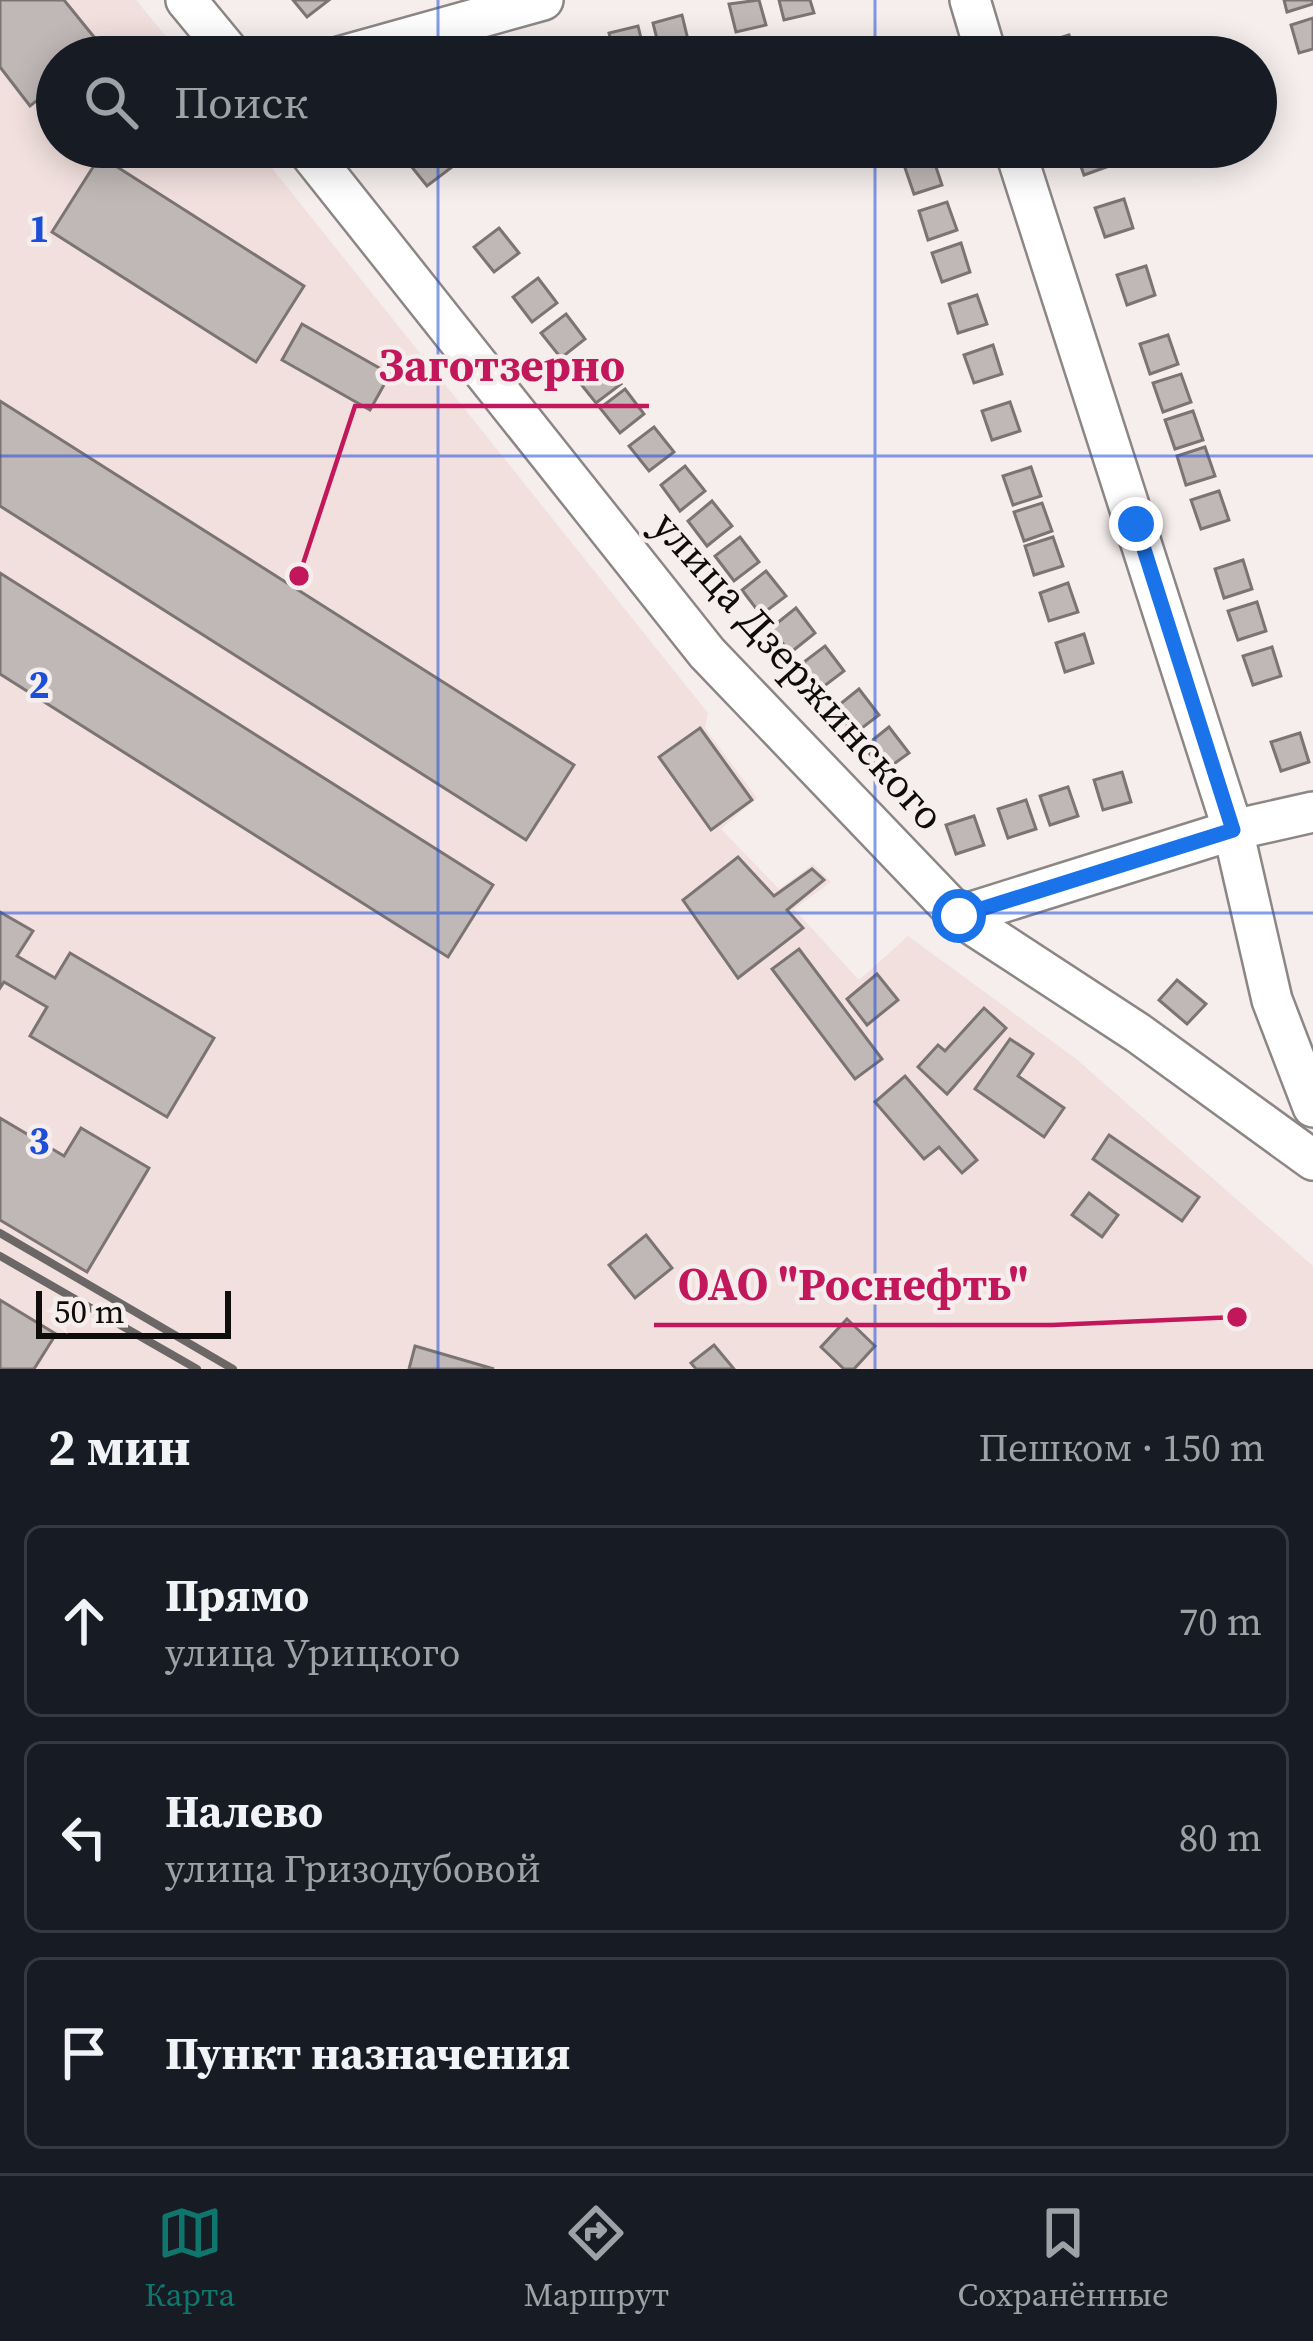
<!DOCTYPE html>
<html lang="ru">
<meta charset="utf-8">
<style>
:root{--surface:#171b24;--page:#20242c;--text:#f1f3f6;--muted:#9ea1a6;--line:#363941;--accent:#0f766e}
body{margin:0;font-family:"Source Serif 4",serif;background:var(--page);color:var(--text)}
.scale{position:absolute;left:36px;bottom:30px;width:195px;box-sizing:border-box;padding-left:12px;border:6px solid #0f0c0c;border-top:0;font-size:33px;line-height:42px;white-space:nowrap;color:#0f0c0c;-webkit-text-stroke:9px #f5eeed;paint-order:stroke}
.stop{position:absolute;width:36px;height:36px;margin:-27px;border:9px solid #1a73e8;border-radius:50%;background:#fff}
.stop.end{background:#1a73e8;border-color:#fff;box-shadow:0 3px 12px #0008}
.list{margin:0;padding:0;list-style:none}
h2{display:flex;justify-content:space-between;align-items:center;height:156px;margin:0;padding:0 48px;font-size:51px}
h2 small{font-size:39px;font-weight:400;color:var(--muted)}
.list li{display:grid;grid-template-columns:78px 1fr auto;gap:36px;align-items:center;box-sizing:border-box;height:192px;margin:0 24px 24px;padding:0 24px;border:3px solid var(--line);border-radius:18px}
.list b{display:block;font-size:45px;white-space:nowrap}
.list p{margin:0;font-size:39px;white-space:nowrap;color:var(--muted)}
.list em{font-size:39px;font-style:normal;color:var(--muted)}
.icon{flex:none;width:66px;height:66px;fill:none;stroke:currentColor;stroke-width:2;stroke-linecap:round;stroke-linejoin:round}
.map{position:relative;flex:none;width:1313px;height:1369px;overflow:hidden}
.search{position:absolute;background:var(--surface);box-shadow:0 6px 30px #0003;left:36px;right:36px;top:36px;height:132px;display:flex;align-items:center;gap:30px;box-sizing:border-box;padding:0 42px;border-radius:66px;color:var(--muted);font-size:45px}
.sheet{height:804px;background:var(--surface)}
nav{display:flex;justify-content:space-around;align-items:center;box-sizing:border-box;height:168px;border-top:3px solid var(--line);background:var(--surface);font-size:33px;color:var(--muted)}
nav a{display:grid;justify-items:center;gap:6px}
nav .on{color:var(--accent)}
.map>svg:first-child{display:block}
</style>
<div class="map">
<svg width="1313" height="1369" viewBox="0 0 1313 1369">
<rect width="100%" height="100%" fill="#f5eeed"/>
<!-- built -->
<path fill="#f1e0de" d="M 0,0 L 136,0 L 183,57 L 57,57 L 57,147 L 255,147 L 708,713 L 705,728 L 757,798 L 721,829 L 779,889 L 813,864 L 831,882 L 794,909 L 859,980 L 908,936 L 1075,1058 L 1313,1266 L 1313,1369 L 0,1369 Z"/>
<!-- building -->
<g fill="#bfb8b7" stroke="#7b7473" stroke-width="3">
<path d="M 0,0 L 64,0 L 103,48 L 92,57 L 57,57 L 57,85 L 30,106 L 0,67 Z"/>
<path d="M 293,0 L 329,0 L 307,17 Z"/>
<path d="M 759,0 L 766,25 L 736,32 L 729,4 Z"/>
<path d="M 779,0 L 810,0 L 814,13 L 784,20 Z"/>
<path d="M 1284,0 L 1313,0 L 1313,4 L 1287,12 Z"/>
<path d="M 682,15 L 689,44 L 660,51 L 653,23 Z"/>
<path d="M 1313,18 L 1313,49 L 1299,53 L 1291,25 Z"/>
<path d="M 638,26 L 645,54 L 615,57 L 609,33 Z"/>
<path d="M 1069,35 L 1076,57 L 1045,57 L 1041,44 Z"/>
<path d="M 590,38 L 595,57 L 564,57 L 561,45 Z"/>
<path d="M 425,147 L 437,147 L 452,167 L 427,186 L 407,161 Z"/>
<path d="M 1074,147 L 1106,147 L 1112,165 L 1084,175 Z"/>
<path d="M 932,155 L 942,185 L 914,194 L 904,165 Z"/>
<path d="M 100,156 L 304,286 L 256,362 L 52,232 Z"/>
<path d="M 1124,199 L 1133,228 L 1105,237 L 1095,208 Z"/>
<path d="M 947,202 L 957,230 L 928,240 L 919,211 Z"/>
<path d="M 499,228 L 519,253 L 494,272 L 474,247 Z"/>
<path d="M 961,243 L 970,272 L 942,282 L 932,253 Z"/>
<path d="M 1146,266 L 1155,295 L 1127,305 L 1117,275 Z"/>
<path d="M 538,278 L 557,303 L 532,322 L 513,297 Z"/>
<path d="M 977,295 L 987,324 L 958,333 L 949,304 Z"/>
<path d="M 566,314 L 585,339 L 561,358 L 541,333 Z"/>
<path d="M 302,324 L 390,374 L 370,410 L 282,360 Z"/>
<path d="M 1168,335 L 1178,364 L 1150,374 L 1140,344 Z"/>
<path d="M 993,345 L 1002,374 L 974,383 L 964,355 Z"/>
<path d="M 601,359 L 621,384 L 596,403 L 576,378 Z"/>
<path d="M 1181,374 L 1191,402 L 1163,412 L 1153,383 Z"/>
<path d="M 625,389 L 644,414 L 620,433 L 600,408 Z"/>
<path d="M 0,401 L 574,765 L 526,840 L 0,506 Z"/>
<path d="M 1010,402 L 1020,431 L 992,440 L 982,411 Z"/>
<path d="M 1193,411 L 1203,440 L 1175,449 L 1165,420 Z"/>
<path d="M 654,427 L 674,452 L 649,471 L 629,446 Z"/>
<path d="M 1205,447 L 1215,476 L 1186,485 L 1177,456 Z"/>
<path d="M 685,466 L 705,491 L 680,511 L 661,485 Z"/>
<path d="M 1031,467 L 1041,496 L 1013,505 L 1003,476 Z"/>
<path d="M 1219,491 L 1229,520 L 1201,529 L 1191,500 Z"/>
<path d="M 712,501 L 732,526 L 707,546 L 688,521 Z"/>
<path d="M 1042,503 L 1052,531 L 1024,541 L 1014,512 Z"/>
<path d="M 740,537 L 759,562 L 734,581 L 715,556 Z"/>
<path d="M 1053,537 L 1063,566 L 1034,575 L 1025,546 Z"/>
<path d="M 1243,560 L 1252,589 L 1224,598 L 1215,569 Z"/>
<path d="M 766,571 L 786,596 L 761,615 L 742,590 Z"/>
<path d="M 0,573 L 493,885 L 448,957 L 0,674 Z"/>
<path d="M 1068,583 L 1078,612 L 1049,621 L 1040,593 Z"/>
<path d="M 1257,602 L 1266,631 L 1238,640 L 1228,611 Z"/>
<path d="M 796,608 L 815,633 L 790,653 L 771,628 Z"/>
<path d="M 1084,634 L 1093,663 L 1065,672 L 1056,643 Z"/>
<path d="M 825,646 L 844,671 L 819,690 L 800,665 Z"/>
<path d="M 1272,647 L 1281,676 L 1253,685 L 1243,656 Z"/>
<path d="M 859,689 L 879,715 L 854,734 L 834,709 Z"/>
<path d="M 889,727 L 909,753 L 884,771 L 864,747 Z"/>
<path d="M 700,728 L 752,800 L 711,830 L 659,757 Z"/>
<path d="M 1300,733 L 1309,762 L 1281,771 L 1271,742 Z"/>
<path d="M 1122,772 L 1131,802 L 1103,810 L 1094,780 Z"/>
<path d="M 1068,787 L 1078,816 L 1050,825 L 1040,796 Z"/>
<path d="M 1026,800 L 1036,829 L 1008,838 L 998,809 Z"/>
<path d="M 974,816 L 984,845 L 956,854 L 946,825 Z"/>
<path d="M 738,857 L 774,896 L 812,869 L 824,880 L 787,910 L 803,928 L 738,978 L 683,900 Z"/>
<path d="M 0,912 L 33,931 L 17,956 L 55,978 L 70,953 L 214,1038 L 167,1117 L 30,1036 L 47,1007 L 4,982 L 0,988 Z"/>
<path d="M 799,949 L 882,1059 L 855,1079 L 772,969 Z"/>
<path d="M 877,974 L 898,1000 L 867,1025 L 847,999 Z"/>
<path d="M 1177,980 L 1206,1004 L 1187,1024 L 1159,1000 Z"/>
<path d="M 984,1008 L 1006,1028 L 947,1094 L 918,1067 L 938,1045 L 945,1051 Z"/>
<path d="M 1010,1039 L 1033,1054 L 1018,1076 L 1064,1108 L 1044,1137 L 975,1089 Z"/>
<path d="M 905,1076 L 977,1160 L 962,1173 L 939,1147 L 924,1159 L 875,1102 Z"/>
<path d="M 0,1118 L 64,1156 L 81,1128 L 149,1168 L 87,1272 L 0,1220 Z"/>
<path d="M 1109,1135 L 1199,1197 L 1182,1221 L 1093,1159 Z"/>
<path d="M 1089,1193 L 1118,1215 L 1102,1237 L 1072,1215 Z"/>
<path d="M 646,1235 L 672,1268 L 635,1298 L 609,1265 Z"/>
<path d="M 0,1300 L 56,1334 L 34,1369 L 0,1369 Z"/>
<path d="M 847,1319 L 875,1346 L 854,1369 L 844,1369 L 821,1347 Z"/>
<path d="M 714,1345 L 734,1369 L 696,1369 L 691,1363 Z"/>
<path d="M 415,1346 L 494,1369 L 409,1369 Z"/>
</g>
<g fill="none" stroke-linecap="round" stroke-linejoin="round">
<!-- minor casing -->
<g stroke="#8d8686" stroke-width="44">
<g id="minor">
<path d="M 186,0 L 233,57"/>
<path d="M 970,0 L 987,57"/>
<path d="M 339,57 L 543,0"/>
<path d="M 305,147 L 707,653 L 959,916 L 1138,1033 L 1313,1160"/>
<path d="M 1014,147 L 1233,830 L 1272,1000 L 1313,1107"/>
<path d="M 959,916 L 1233,830 L 1313,812"/>
</g>
</g>
<!-- minor -->
<use href="#minor" stroke="#fff" stroke-width="39"/>
<!-- rail -->
<g stroke="#6c6767" stroke-width="8">
<path d="M 0,1233 L 233,1369"/>
<path d="M 0,1256 L 197,1369"/>
</g>
</g>
<g fill="none" stroke-linecap="round" stroke-linejoin="round">
<!-- route -->
<path stroke="#1a73e8" stroke-width="15" d="M 959,916 L 1233,830 L 1136,524"/>
</g>
<!-- grid -->
<path fill="none" stroke="#1d4ed8" stroke-width="3" stroke-opacity="0.55" d="M 438,0 L 438,57M 875,0 L 875,57M 438,147 L 438,1369M 875,147 L 875,1369M 0,456 L 1313,456M 0,913 L 1313,913"/>
<g text-anchor="middle" stroke-width="9" stroke-linejoin="round" paint-order="stroke">
<!-- street labels -->
<g font-size="42" fill="#0f0c0c" stroke="#f5eeed">
<text transform="translate(799 670) rotate(48)" y="15">улица Дзержинского</text>
</g>
</g>
<g font-size="39" text-anchor="middle" font-weight="bold" fill="#1d4ed8" stroke="#f5eeed" stroke-width="9" stroke-linejoin="round" paint-order="stroke">
<text x="39" y="242">1</text>
<text x="39" y="698">2</text>
<text x="39" y="1154">3</text>
</g>
<!-- callouts -->
<path fill="none" stroke="#c2185b" stroke-width="4.5" d="M299 576L355 406H649M1237 1317L1052 1325H654"/>
<g fill="#c2185b" stroke="#f5eeed" stroke-width="4.5">
<circle cx="299" cy="576" r="12"/>
<circle cx="1237" cy="1317" r="12"/>
</g>
<g font-size="45" text-anchor="middle" font-weight="bold" fill="#c2185b" stroke="#f5eeed" stroke-width="9" stroke-linejoin="round" paint-order="stroke">
<text x="502" y="381">Заготзерно</text>
<text x="853" y="1300">ОАО "Роснефть"</text>
</g>
</svg>
<div class="scale">50 m</div>
<div class="stop" style="left:959px;top:916px"></div>
<div class="stop end" style="left:1136px;top:524px"></div>
<div class="search"><svg class="icon" aria-label="search" viewBox="0 0 24 24"><circle cx="10" cy="10" r="6"/><path d="M15 15l6 6"/></svg>Поиск</div>
</div>
<section class="sheet">
<h2>2 мин<small>Пешком · 150 m</small></h2>
<ul class="list">
<li><svg class="icon" aria-label="ahead" viewBox="0 0 24 24"><path d="M12 20V5M6 11l6-6 6 6"/></svg><div><b>Прямо</b><p>улица Урицкого</p></div><em>70 m</em></li>
<li><svg class="icon" aria-label="left" viewBox="0 0 24 24"><path d="M17 20v-9H6M10 6l-5 5 5 5"/></svg><div><b>Налево</b><p>улица Гризодубовой</p></div><em>80 m</em></li>
<li><svg class="icon" aria-label="arrive" viewBox="0 0 24 24"><path d="M6 21V4h12l-3 4 3 4H6"/></svg><div><b>Пункт назначения</b></div></li>
</ul>
</section>
<nav>
<a class="on"><svg class="icon" aria-label="map" viewBox="0 0 24 24"><path d="M3 6l6-2 6 2 6-2v14l-6 2-6-2-6 2zM9 4v14M15 6v14"/></svg>Карта</a>
<a><svg class="icon" aria-label="directions" viewBox="0 0 24 24"><path d="M12 3l9 9-9 9-9-9zM9 14v-3h6M13 9l2 2-2 2"/></svg>Маршрут</a>
<a><svg class="icon" aria-label="saved" viewBox="0 0 24 24"><path d="M7 4h10v16l-5-4-5 4z"/></svg>Сохранённые</a>
</nav>
